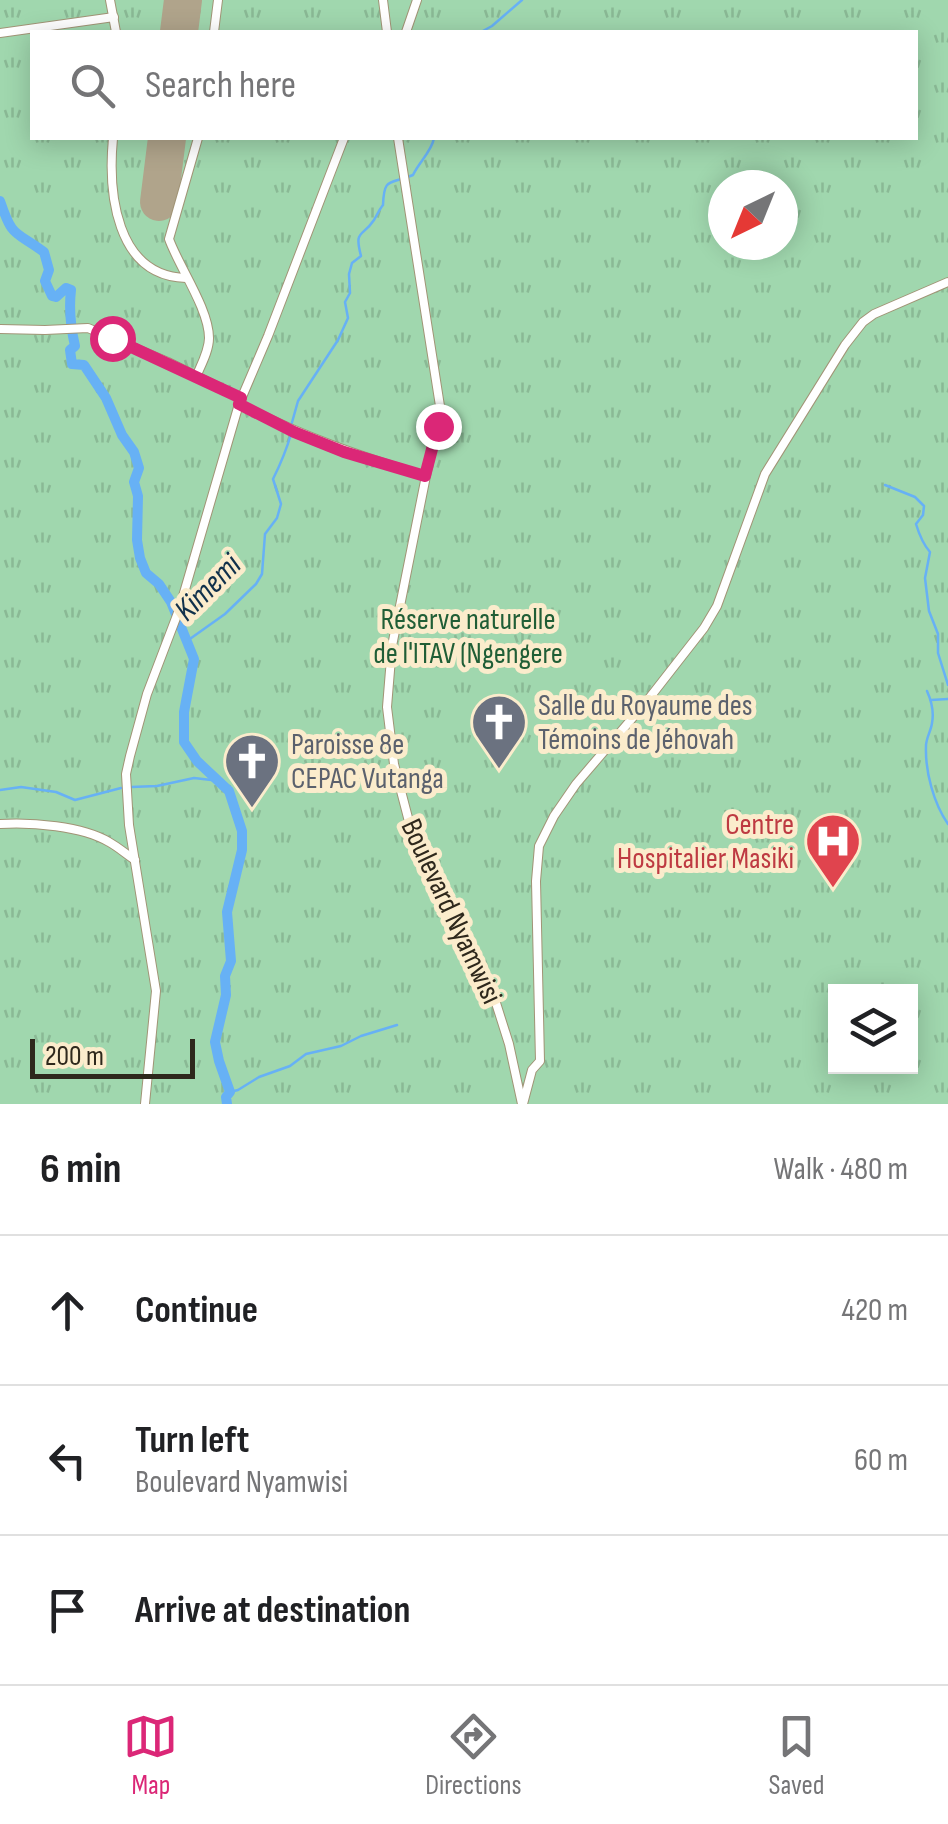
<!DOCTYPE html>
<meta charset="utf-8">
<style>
:root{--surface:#fff;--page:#f6f6f6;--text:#202124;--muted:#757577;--line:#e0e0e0;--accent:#db2777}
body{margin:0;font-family:"Sofia Sans Condensed",sans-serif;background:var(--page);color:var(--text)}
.controls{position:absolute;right:30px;bottom:30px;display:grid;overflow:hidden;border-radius:0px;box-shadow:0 5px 25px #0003}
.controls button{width:90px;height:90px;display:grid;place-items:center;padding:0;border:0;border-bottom:2px solid var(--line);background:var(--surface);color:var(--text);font:50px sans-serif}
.compass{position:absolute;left:708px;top:170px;width:90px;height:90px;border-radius:50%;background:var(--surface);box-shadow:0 5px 25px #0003;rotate:223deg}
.scale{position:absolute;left:30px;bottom:25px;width:165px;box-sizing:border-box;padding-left:10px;border:5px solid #2e281c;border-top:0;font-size:28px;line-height:35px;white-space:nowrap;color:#2e281c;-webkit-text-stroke:8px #fbeccc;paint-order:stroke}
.stop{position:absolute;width:30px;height:30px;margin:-22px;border:8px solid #db2777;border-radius:50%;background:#fff}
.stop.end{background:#db2777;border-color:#fff;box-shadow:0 2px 10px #0008}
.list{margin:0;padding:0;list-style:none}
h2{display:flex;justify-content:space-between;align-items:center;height:130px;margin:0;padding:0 40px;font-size:42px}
h2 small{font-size:32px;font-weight:400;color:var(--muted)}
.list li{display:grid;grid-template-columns:65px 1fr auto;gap:30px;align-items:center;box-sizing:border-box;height:150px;padding:0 40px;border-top:2px solid var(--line)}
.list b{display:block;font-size:38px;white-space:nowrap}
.list p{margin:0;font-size:32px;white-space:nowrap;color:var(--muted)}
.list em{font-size:32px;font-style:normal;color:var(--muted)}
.icon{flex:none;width:55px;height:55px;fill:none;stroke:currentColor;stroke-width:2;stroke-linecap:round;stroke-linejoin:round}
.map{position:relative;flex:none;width:948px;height:1104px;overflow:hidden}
.search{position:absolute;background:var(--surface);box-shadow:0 5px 25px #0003;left:30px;right:30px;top:30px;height:110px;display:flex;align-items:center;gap:25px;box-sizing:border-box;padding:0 35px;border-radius:0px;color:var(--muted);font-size:38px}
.sheet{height:580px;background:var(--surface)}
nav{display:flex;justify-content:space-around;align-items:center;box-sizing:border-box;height:140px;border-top:2px solid var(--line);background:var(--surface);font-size:28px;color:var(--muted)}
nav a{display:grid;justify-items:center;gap:5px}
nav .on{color:var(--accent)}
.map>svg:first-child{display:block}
</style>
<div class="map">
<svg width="948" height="1104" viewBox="0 0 948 1104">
<defs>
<pattern id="park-tufts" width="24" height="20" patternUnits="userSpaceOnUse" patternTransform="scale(2.5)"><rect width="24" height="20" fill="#a0d7ae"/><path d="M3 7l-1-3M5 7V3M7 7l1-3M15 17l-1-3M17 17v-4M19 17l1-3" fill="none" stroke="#8ab995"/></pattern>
</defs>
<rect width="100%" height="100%" fill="#eddfbf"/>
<!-- park -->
<path fill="url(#park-tufts)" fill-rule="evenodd" d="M 0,0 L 948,0 L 948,1104 L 0,1104 ZM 32,32 L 916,32 L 916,138 L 32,138 ZM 723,185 L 783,185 L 783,245 L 723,245 ZM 836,992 L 910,992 L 910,1066 L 836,1066 Z"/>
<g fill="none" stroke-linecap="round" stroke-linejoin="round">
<!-- stream -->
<g stroke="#67b1f5" stroke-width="2.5">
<path d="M 481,32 L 492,26 L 522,0"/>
<path d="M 291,426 L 298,401 L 338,340 L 348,318 L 345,302 L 350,293 L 349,274 L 352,263 L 361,256 C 354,229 362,238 374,220 C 377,215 379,210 383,205 C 384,176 390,185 413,175 C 419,162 432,151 434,138"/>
<path d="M 885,485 L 915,497 L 924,506 L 923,515 L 916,524 C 919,534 923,544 930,552 L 925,578 L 929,611 L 938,634 L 938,653 L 948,685"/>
<path d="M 187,641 L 225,614 L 256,584 L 262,574 L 265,534 L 277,518 L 281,504 L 273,479 C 279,467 287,448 291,434"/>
<path d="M 927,691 C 931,700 934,713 932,723 C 931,731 926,738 926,746 C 925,772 934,804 948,824"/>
<path d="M 931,700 L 948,699"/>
<path d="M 131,787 L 157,786 L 194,778 L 220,781"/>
<path d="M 0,790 L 21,787 L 56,792 L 75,800 L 121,788"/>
<path d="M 230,1092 L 238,1090 L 259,1077 L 290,1066 L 306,1054 L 341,1046 L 361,1036 L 397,1025"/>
</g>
<!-- river -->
<path stroke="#67b1f5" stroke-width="10" d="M 0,201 C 13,239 14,230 44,252 L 49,270 L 45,281 L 52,296 L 56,297 L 66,288 L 71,290 C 69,307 71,329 75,346 L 70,350 L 72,364 L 84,365 L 106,398 L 122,435 L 134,452 L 139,468 L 134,482 L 138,496 L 137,540 L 140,558 L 146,573 L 159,584 L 171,602 L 194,659 L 184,712 L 184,742 L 197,761 L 229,791 L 242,831 L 242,850 L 227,912 L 231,961 L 225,976 L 226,995 L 215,1042 L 219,1061 L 230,1092 L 226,1097 L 227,1104"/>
<!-- runway -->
<g stroke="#b0a48b" stroke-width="38">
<path d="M 179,32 L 183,0"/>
<path d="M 159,202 L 167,138"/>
</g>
<!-- secondary casing -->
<g stroke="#a19476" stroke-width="10">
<g id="secondary">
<path d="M 110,0 L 116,32"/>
<path d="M 383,0 L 387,32"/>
<path d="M 214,32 L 218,0"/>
<path d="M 406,32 L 417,0"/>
<path d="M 0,33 L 114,17"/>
<path d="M 113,138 C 108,191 115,276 186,278"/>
<path d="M 398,138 L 440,406 L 438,427 L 430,456 L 392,646 L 387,707 L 394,764 L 413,837 L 467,937 L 496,1003 L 509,1044 L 522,1104"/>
<path d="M 0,329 L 45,330 L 88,328 L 168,362 L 241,398"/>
<path d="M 196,377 C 201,365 209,351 209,338 C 209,309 179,267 169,239 L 198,138"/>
<path d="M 239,404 C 301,436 359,456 425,476"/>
<path d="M 0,824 C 31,822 82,826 109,842 C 118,847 126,854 135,860"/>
<path d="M 145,1104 L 156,991 L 129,825 L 126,774 L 130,756 L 147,694 L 179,610 L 239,404 L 268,336 L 344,138"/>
<path d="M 523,1104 L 532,1070 L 540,1061 L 536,881 L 539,846 L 554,816 L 576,784 L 647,701 L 704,628 L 717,606 L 765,474 L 845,345 L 863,322 L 874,314 L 948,282"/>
</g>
</g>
<!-- secondary -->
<use href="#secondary" stroke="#fff" stroke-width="8"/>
</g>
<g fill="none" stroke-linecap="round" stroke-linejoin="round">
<!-- route -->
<path stroke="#db2777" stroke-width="12" d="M 112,338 L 241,398 L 239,404 L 294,432 L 344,452 L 425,476 L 438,426"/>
</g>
<!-- icons -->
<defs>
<g id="church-pin" transform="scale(2.875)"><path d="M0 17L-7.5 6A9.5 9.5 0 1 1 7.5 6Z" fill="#6b7280" stroke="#fbeccc"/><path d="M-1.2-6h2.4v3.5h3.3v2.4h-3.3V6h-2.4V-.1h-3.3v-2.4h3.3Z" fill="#fff"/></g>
<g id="hospital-pin" transform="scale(2.875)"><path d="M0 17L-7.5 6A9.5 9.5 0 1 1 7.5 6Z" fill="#e0444e" stroke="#fbeccc"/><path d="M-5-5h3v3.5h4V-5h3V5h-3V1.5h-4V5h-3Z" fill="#fff"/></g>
</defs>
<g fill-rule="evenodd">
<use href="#church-pin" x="499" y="722"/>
<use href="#church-pin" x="252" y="761"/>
<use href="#hospital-pin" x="833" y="841"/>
</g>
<g text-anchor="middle" stroke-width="10" stroke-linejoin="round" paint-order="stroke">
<!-- park labels -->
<g font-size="30" fill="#205e36" stroke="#fbeccc">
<text x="468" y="629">Réserve naturelle<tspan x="468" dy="34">de l'ITAV (Ngengere</tspan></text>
</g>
<!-- worship labels -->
<g font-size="30" fill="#5b616d" stroke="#fbeccc" text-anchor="start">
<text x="538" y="715">Salle du Royaume des<tspan x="538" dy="34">Témoins de Jéhovah</tspan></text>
<text x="291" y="754">Paroisse 8e<tspan x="291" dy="34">CEPAC Vutanga</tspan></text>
</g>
<!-- health labels -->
<g font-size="30" fill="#be3a42" stroke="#fbeccc" text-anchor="end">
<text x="794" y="834">Centre<tspan x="794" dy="34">Hospitalier Masiki</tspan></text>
</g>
<!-- street labels -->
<g font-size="30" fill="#2e281c" stroke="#fbeccc">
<text transform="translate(452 911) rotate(65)" y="10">Boulevard Nyamwisi</text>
</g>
<!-- water labels -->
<g font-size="32" font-style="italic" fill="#10304b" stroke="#fbeccc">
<text transform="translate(207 587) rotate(-45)" y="11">Kimemi</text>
</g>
</g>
</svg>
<div class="controls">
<button><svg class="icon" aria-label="layers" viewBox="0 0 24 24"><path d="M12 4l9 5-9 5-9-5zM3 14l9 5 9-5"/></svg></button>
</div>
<svg class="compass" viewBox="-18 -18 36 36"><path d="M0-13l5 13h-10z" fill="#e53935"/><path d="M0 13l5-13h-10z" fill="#757577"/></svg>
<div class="scale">200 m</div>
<div class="stop" style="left:112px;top:338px"></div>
<div class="stop end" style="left:438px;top:426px"></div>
<div class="search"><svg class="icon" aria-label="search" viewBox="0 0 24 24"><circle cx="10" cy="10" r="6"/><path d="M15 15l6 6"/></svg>Search here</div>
</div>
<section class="sheet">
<h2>6 min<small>Walk · 480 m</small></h2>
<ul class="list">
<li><svg class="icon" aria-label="ahead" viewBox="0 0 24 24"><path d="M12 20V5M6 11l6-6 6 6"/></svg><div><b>Continue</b></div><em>420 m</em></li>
<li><svg class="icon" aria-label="left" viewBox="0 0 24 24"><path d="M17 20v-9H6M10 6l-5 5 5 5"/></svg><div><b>Turn left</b><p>Boulevard Nyamwisi</p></div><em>60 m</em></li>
<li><svg class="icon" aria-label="arrive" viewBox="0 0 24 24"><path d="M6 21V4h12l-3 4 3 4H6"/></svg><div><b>Arrive at destination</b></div></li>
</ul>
</section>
<nav>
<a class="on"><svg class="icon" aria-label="map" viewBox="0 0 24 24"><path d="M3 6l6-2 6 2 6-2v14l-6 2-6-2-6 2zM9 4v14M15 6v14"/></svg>Map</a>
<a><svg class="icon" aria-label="directions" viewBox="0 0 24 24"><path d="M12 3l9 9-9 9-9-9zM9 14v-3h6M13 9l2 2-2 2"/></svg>Directions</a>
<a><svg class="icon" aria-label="saved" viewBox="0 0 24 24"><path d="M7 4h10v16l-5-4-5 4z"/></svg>Saved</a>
</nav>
